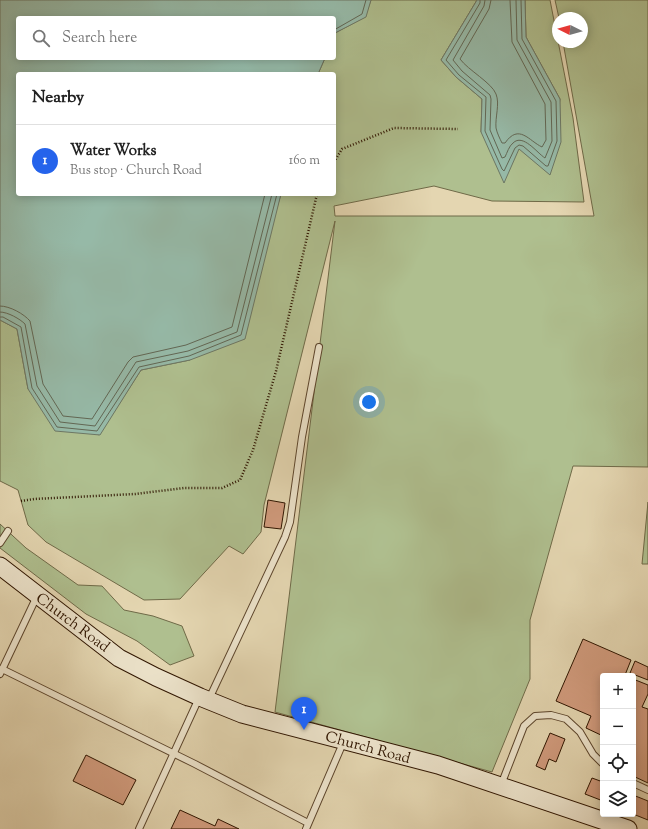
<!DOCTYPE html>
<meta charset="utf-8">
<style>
:root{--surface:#fff;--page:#f6f6f6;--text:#222;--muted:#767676;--line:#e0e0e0;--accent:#2563eb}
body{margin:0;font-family:"Sorts Mill Goudy",serif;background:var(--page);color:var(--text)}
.controls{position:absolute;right:12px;bottom:12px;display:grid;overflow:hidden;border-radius:4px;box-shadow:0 2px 10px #0003}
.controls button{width:36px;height:36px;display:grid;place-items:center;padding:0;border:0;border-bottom:1px solid var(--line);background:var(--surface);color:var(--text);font:20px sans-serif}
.compass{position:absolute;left:552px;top:12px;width:36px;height:36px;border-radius:50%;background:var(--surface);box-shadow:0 2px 10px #0003;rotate:275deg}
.you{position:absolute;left:369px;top:402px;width:14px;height:14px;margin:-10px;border:3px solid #fff;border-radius:50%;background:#1a73e8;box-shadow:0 0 0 6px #1a73e833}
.badge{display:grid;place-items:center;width:26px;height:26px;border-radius:50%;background:var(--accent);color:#fff;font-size:13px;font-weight:700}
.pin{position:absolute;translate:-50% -33px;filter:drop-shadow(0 1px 2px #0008)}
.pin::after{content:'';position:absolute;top:21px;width:14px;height:12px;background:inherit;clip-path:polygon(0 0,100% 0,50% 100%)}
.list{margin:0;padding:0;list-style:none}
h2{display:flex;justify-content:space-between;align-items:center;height:52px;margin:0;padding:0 16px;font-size:17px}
h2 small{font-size:13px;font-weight:400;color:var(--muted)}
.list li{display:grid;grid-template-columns:26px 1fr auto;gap:12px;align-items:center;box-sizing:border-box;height:72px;padding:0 16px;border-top:1px solid var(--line)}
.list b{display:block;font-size:15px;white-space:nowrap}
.list p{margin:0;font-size:13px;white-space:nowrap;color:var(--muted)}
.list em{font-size:13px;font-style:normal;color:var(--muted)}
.icon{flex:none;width:22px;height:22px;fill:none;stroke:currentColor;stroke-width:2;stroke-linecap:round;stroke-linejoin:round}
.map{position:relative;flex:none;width:648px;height:829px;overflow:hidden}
.search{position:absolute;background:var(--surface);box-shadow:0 2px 10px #0003;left:16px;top:16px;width:320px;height:44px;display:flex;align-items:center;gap:10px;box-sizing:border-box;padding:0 14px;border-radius:4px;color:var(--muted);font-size:15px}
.panel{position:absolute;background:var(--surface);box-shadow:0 2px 10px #0003;left:16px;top:72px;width:320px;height:124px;border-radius:4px}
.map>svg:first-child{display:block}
</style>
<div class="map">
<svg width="648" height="829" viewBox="0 0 648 829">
<rect width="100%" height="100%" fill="#e4d6b1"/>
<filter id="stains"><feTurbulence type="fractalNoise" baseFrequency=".005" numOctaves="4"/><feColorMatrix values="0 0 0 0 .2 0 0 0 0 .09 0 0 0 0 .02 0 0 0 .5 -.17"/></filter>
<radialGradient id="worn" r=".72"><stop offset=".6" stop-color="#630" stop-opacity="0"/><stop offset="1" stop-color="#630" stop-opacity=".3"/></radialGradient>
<!-- green -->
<g fill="#afbf8f" stroke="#6f6a48">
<path d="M 371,0 L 477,0 L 441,60 L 456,77 L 482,99 L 481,132 L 519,148 L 550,174 L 560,99 L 526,37 L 525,0 L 550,0 L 573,118 L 584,202 L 492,201 L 434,186 L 334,206 L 335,216 L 594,216 L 563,42 L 582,42 L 582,18 L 559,18 L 555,0 L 648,0 L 648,467 L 573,466 L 530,620 L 530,679 L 492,772 L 275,712 L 335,221 L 264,505 L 261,532 L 243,554 L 229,546 L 180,599 L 144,600 L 46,542 L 28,525 L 18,490 L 0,481 L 0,320 L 17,329 L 28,389 L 99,435 L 141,370 L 190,360 L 273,221 L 281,194 L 334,194 L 334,74 L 318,74 L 325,58 L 334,58 L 334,36 L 335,33 L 365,17 Z"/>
<path d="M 648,502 L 648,564 L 642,564 Z"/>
<path d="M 0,524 L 26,548 L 78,585 L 102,586 L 124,610 L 153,616 L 182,626 L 194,656 L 170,665 L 137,641 L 86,614 L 0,548 Z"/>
</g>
<!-- water -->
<g fill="#96b9a7" stroke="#6d7764">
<path d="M 0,0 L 371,0 L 366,17 L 335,33 L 334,36 L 334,18 L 18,18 L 18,58 L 325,58 L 318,74 L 18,74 L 18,194 L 281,194 L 245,339 L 190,360 L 141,370 L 100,435 L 55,431 L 28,389 L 17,329 L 0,320 Z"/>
<path d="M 477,0 L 525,0 L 526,37 L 560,99 L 561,142 L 550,175 L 519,149 L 504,183 L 481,132 L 482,99 L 456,77 L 441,60 Z"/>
</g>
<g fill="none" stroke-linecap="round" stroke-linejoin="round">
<!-- shore -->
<g stroke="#626754" stroke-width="1">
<path d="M 480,0 L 480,3 L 446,60 L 459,75 L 486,97 L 485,131 L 502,169 L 504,171 L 505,169 L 515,148 L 519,145 L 523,146 L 546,166 L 548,166 L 557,141 L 556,101 L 522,39 L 521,0"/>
<path d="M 485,0 L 484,6 L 453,60 L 462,71 L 490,95 L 491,99 L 490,130 L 502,158 L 505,157 C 507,153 509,146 513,143 C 523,133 537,153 545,158 L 552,141 L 551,102 L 517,40 L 516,0"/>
<path d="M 491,0 L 489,9 L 460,59 C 468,70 492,83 496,94 C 500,104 495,117 496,128 C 497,133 500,139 502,143 L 505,143 C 519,123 529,141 542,147 L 546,140 L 545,104 L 512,42 L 510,0"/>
<path d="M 334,30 L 362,14 L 366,0"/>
<path d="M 0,306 C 10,306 24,314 30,321 L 43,384 L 63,416 L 92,419 L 128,362 L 133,357 L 186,345 L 232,327 L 265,194"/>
<path d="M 0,312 C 8,312 20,319 25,324 L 37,386 L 60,422 L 95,426 L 136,362 L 188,351 L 237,332 L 272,194"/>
<path d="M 0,317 L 3,317 L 21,327 L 32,388 L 57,427 L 97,431 L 139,367 L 189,356 L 241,335 L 277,194"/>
</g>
</g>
<!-- building -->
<g fill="#d19b7d" stroke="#2f1500">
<path d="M 268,500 L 285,503 L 281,529 L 264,527 Z"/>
<path d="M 583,639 L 631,660 L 625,675 L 627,676 L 603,676 L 603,736 L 586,728 L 591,716 L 556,701 Z"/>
<path d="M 635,661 L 648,667 L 648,680 L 630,673 Z"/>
<path d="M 633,679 L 648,685 L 648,694 L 642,707 L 648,709 L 648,783 L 633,776 Z"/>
<path d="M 550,733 L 565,739 L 556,762 L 549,759 L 545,770 L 536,766 Z"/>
<path d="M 86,755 L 136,780 L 123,805 L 73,781 Z"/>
<path d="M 592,778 L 603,782 L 603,801 L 585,794 Z"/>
<path d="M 633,795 L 648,801 L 648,820 L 633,814 Z"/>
<path d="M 180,810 L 215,826 L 218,819 L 239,829 L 171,829 Z"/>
</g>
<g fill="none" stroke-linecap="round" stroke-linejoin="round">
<!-- service casing -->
<g stroke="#5c452c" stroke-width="8">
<g id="service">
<path d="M 0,543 L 8,531"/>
<path d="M 2,669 L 195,764 L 308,823"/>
<path d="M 0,674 L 37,596"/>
<path d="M 209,699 L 285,537 L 290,522 L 302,437 L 319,347"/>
<path d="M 633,783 L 648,790"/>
<path d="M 501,785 L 524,726 L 535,716 L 551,715 L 566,719 L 580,732 L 593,754 L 603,764"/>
<path d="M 139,829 L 199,698"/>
<path d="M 306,829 L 343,743"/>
</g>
</g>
<!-- secondary casing -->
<g stroke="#2f1500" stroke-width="19">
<path id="secondary" d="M 0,566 L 119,658 L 156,677 L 200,697 L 242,714 L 438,765 L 628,829"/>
</g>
<!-- path -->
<g stroke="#2f1500" stroke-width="2.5" stroke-dasharray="1 2" stroke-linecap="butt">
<path d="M 334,162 L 342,149 L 394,128 L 458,129"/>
<path d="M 21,501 L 34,499 L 135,494 L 184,488 L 222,488 L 240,480 L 253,450 L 276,371 L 317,194"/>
</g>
<!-- service -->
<use href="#service" stroke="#ede4cc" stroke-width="6"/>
<!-- secondary -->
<use href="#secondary" stroke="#ede4cc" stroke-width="17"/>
</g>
<g text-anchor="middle" stroke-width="3" stroke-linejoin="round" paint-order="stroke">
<!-- street labels -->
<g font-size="15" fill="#2f1500" stroke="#ede4cc">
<text transform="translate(73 622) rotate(37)" y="5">Church Road</text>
<text transform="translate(368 747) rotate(15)" y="5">Church Road</text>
</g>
</g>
<rect width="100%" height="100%" filter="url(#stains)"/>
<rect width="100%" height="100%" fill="url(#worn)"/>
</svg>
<div class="controls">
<button>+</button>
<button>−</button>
<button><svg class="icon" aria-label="locate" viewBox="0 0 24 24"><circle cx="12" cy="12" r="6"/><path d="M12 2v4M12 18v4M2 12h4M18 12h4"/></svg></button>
<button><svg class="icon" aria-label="layers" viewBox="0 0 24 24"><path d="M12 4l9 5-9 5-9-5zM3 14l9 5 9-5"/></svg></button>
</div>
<svg class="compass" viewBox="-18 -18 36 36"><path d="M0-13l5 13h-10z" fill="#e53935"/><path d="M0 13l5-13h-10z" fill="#767676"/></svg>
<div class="you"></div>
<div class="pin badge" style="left:304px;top:730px">1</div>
<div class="search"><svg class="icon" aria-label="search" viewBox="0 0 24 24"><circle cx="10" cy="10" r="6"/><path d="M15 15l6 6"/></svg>Search here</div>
<section class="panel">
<h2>Nearby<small></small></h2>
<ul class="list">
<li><span class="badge">1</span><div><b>Water Works</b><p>Bus stop · Church Road</p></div><em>160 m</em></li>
</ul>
</section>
</div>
